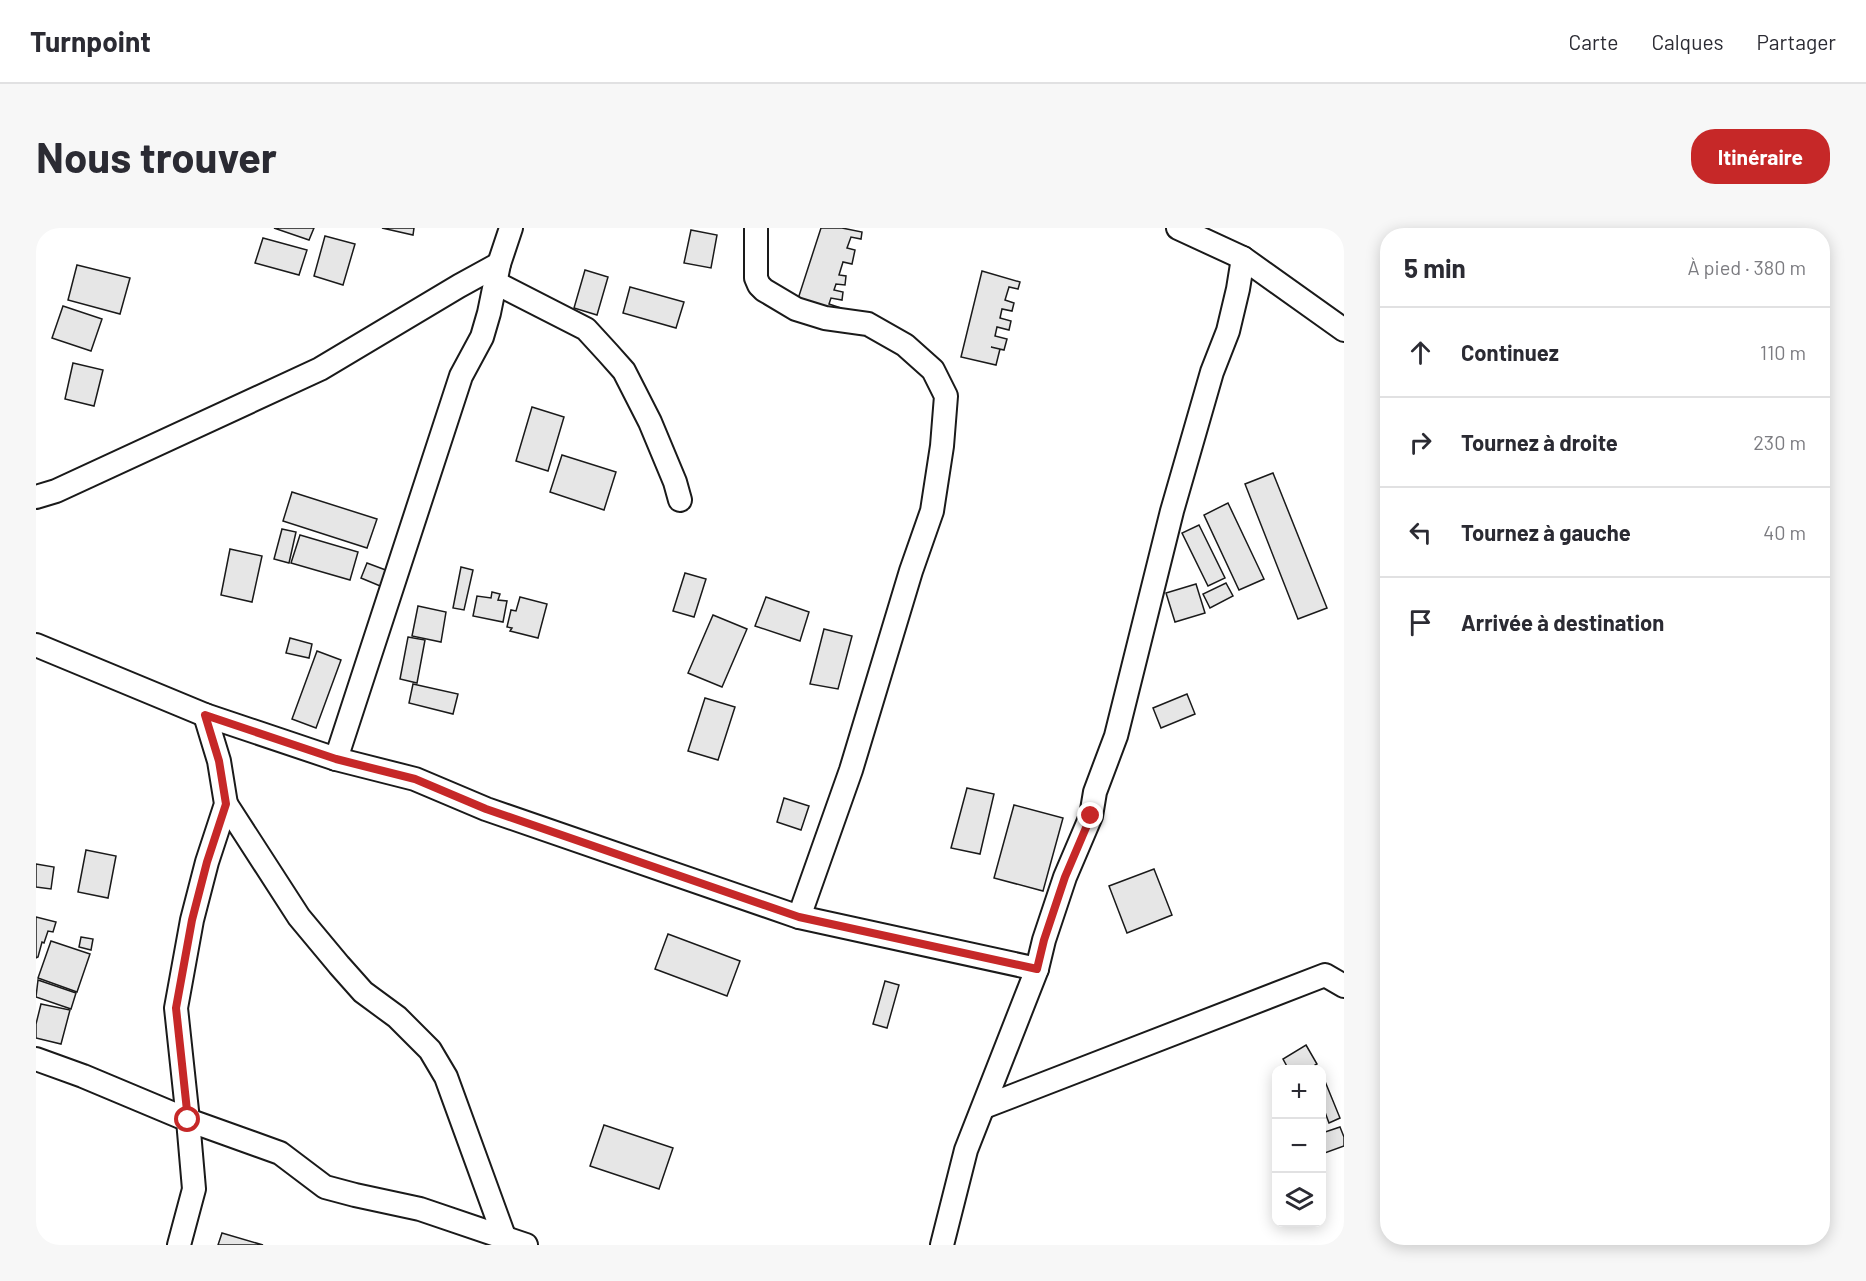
<!DOCTYPE html>
<html lang="fr">
<meta charset="utf-8">
<style>
:root{--surface:#fff;--page:#f7f7f7;--text:#2b2b33;--muted:#7c7c81;--line:#e1e1e2;--accent:#c62828}
body{margin:0;font-family:Barlow,sans-serif;background:var(--page);color:var(--text)}
.controls{position:absolute;right:18px;bottom:18px;display:grid;overflow:hidden;border-radius:12px;box-shadow:0 3px 15px #0003}
.controls button{width:54px;height:54px;display:grid;place-items:center;padding:0;border:0;border-bottom:2px solid var(--line);background:var(--surface);color:var(--text);font:30px sans-serif}
.stop{position:absolute;width:18px;height:18px;margin:-14px;border:4px solid #c62828;border-radius:50%;background:#fff}
.stop.end{background:#c62828;border-color:#fff;box-shadow:0 2px 6px #0008}
.list{margin:0;padding:0;list-style:none}
h2{display:flex;justify-content:space-between;align-items:center;height:78px;margin:0;padding:0 24px;font-size:26px}
h2 small{font-size:20px;font-weight:400;color:var(--muted)}
.list li{display:grid;grid-template-columns:39px 1fr auto;gap:18px;align-items:center;box-sizing:border-box;height:90px;padding:0 24px;border-top:2px solid var(--line)}
.list b{display:block;font-size:22px;white-space:nowrap}
.list em{font-size:20px;font-style:normal;color:var(--muted)}
.icon{flex:none;width:33px;height:33px;fill:none;stroke:currentColor;stroke-width:2;stroke-linecap:round;stroke-linejoin:round}
.map{position:relative;flex:none;width:1308px;height:1017px;overflow:hidden;border-radius:24px}
header{display:flex;align-items:center;gap:36px;box-sizing:border-box;height:84px;padding:0 30px;background:var(--surface);border-bottom:2px solid var(--line)}
header strong{font-size:28px}
nav{display:flex;gap:33px;margin-inline-start:auto;font-size:21px}
.intro{display:flex;align-items:center;justify-content:space-between;box-sizing:border-box;height:144px;padding:0 36px}
h1{margin:0;font-size:42px}
.button{padding:15px 27px;border-radius:24px;background:var(--accent);color:#fff;font-size:21px;font-weight:700}
main{display:flex;gap:36px;padding:0 36px}
aside{flex:1;background:var(--surface);border-radius:24px;box-shadow:0 3px 15px #0003}
.map>svg:first-child{display:block}
</style>
<header>
<strong>Turnpoint</strong>
<nav><a>Carte</a><a>Calques</a><a>Partager</a></nav>
</header>
<div class="intro"><h1>Nous trouver</h1><a class="button">Itinéraire</a></div>
<main>
<div class="map">
<svg width="1308" height="1017" viewBox="0 0 1308 1017">
<rect width="100%" height="100%" fill="#fff"/>
<!-- building -->
<g fill="#e6e6e6" stroke="#1a1a1a" stroke-width="1.5">
<path d="M 238,0 L 278,0 L 273,12 Z"/>
<path d="M 346,0 L 378,0 L 377,7 Z"/>
<path d="M 785,0 L 806,0 L 826,4 L 825,11 L 815,9 L 811,20 L 819,22 L 816,36 L 807,34 L 803,47 L 810,48 L 809,57 L 800,56 L 798,62 L 807,64 L 806,72 L 795,70 L 793,76 L 805,80 L 803,88 L 761,74 Z"/>
<path d="M 655,2 L 681,7 L 675,40 L 648,35 Z"/>
<path d="M 289,8 L 319,16 L 307,57 L 278,48 Z"/>
<path d="M 227,10 L 271,22 L 263,47 L 219,35 Z"/>
<path d="M 41,37 L 94,50 L 84,86 L 32,72 Z"/>
<path d="M 549,42 L 572,49 L 561,87 L 538,80 Z"/>
<path d="M 946,43 L 984,54 L 982,61 L 973,59 L 969,72 L 978,75 L 976,83 L 966,81 L 964,90 L 975,93 L 973,102 L 961,99 L 959,108 L 971,111 L 968,122 L 955,119 L 964,121 L 960,137 L 925,129 Z"/>
<path d="M 594,59 L 648,74 L 640,100 L 587,85 Z"/>
<path d="M 27,78 L 66,91 L 55,123 L 16,110 Z"/>
<path d="M 37,135 L 67,142 L 58,178 L 29,171 Z"/>
<path d="M 496,179 L 528,189 L 512,243 L 480,233 Z"/>
<path d="M 526,227 L 580,244 L 568,282 L 514,264 Z"/>
<path d="M 1237,245 L 1291,380 L 1262,391 L 1209,256 Z"/>
<path d="M 256,264 L 341,291 L 331,320 L 247,293 Z"/>
<path d="M 1192,275 L 1228,351 L 1203,362 L 1168,287 Z"/>
<path d="M 1163,297 L 1189,350 L 1172,358 L 1146,305 Z"/>
<path d="M 246,301 L 260,304 L 253,335 L 238,331 Z"/>
<path d="M 264,307 L 322,324 L 314,352 L 255,335 Z"/>
<path d="M 194,321 L 226,328 L 216,374 L 185,367 Z"/>
<path d="M 331,335 L 355,344 L 349,360 L 325,350 Z"/>
<path d="M 425,339 L 437,342 L 428,382 L 417,380 Z"/>
<path d="M 649,345 L 670,351 L 658,389 L 637,383 Z"/>
<path d="M 1190,355 L 1197,368 L 1174,380 L 1167,366 Z"/>
<path d="M 1160,356 L 1169,385 L 1139,394 L 1130,365 Z"/>
<path d="M 456,364 L 464,366 L 462,372 L 471,373 L 467,394 L 437,388 L 441,368 L 455,370 Z"/>
<path d="M 484,369 L 511,376 L 502,410 L 474,403 L 476,400 L 471,399 L 475,382 L 480,383 Z"/>
<path d="M 730,369 L 773,384 L 764,413 L 719,398 Z"/>
<path d="M 382,378 L 410,384 L 405,414 L 376,408 Z"/>
<path d="M 677,387 L 711,401 L 686,459 L 652,445 Z"/>
<path d="M 788,401 L 816,408 L 802,461 L 774,456 Z"/>
<path d="M 372,409 L 389,412 L 381,455 L 364,451 Z"/>
<path d="M 254,410 L 276,416 L 273,430 L 250,425 Z"/>
<path d="M 281,423 L 305,432 L 280,500 L 256,491 Z"/>
<path d="M 377,456 L 422,466 L 417,486 L 373,475 Z"/>
<path d="M 1151,466 L 1159,486 L 1125,500 L 1117,480 Z"/>
<path d="M 669,470 L 699,479 L 682,532 L 652,523 Z"/>
<path d="M 931,560 L 958,566 L 944,626 L 915,620 Z"/>
<path d="M 748,570 L 773,578 L 765,602 L 741,594 Z"/>
<path d="M 978,577 L 1027,590 L 1007,663 L 958,650 Z"/>
<path d="M 50,622 L 80,628 L 72,670 L 42,664 Z"/>
<path d="M 0,636 L 18,639 L 15,661 L 0,659 Z"/>
<path d="M 1118,641 L 1136,687 L 1091,705 L 1073,658 Z"/>
<path d="M 0,689 L 20,694 L 17,704 L 12,703 L 8,715 L 6,714 L 2,729 L 0,730 Z"/>
<path d="M 632,706 L 704,733 L 691,768 L 619,741 Z"/>
<path d="M 45,709 L 57,711 L 55,722 L 43,719 Z"/>
<path d="M 15,713 L 54,726 L 41,764 L 2,750 Z"/>
<path d="M 2,752 L 40,765 L 35,781 L 0,769 Z"/>
<path d="M 849,753 L 863,757 L 851,800 L 837,796 Z"/>
<path d="M 5,776 L 34,782 L 25,816 L 0,810 L 0,796 Z"/>
<path d="M 1270,817 L 1281,836 L 1271,842 L 1253,842 L 1247,831 Z"/>
<path d="M 1286,846 L 1304,890 L 1293,895 L 1286,876 Z"/>
<path d="M 568,897 L 637,920 L 623,961 L 554,938 Z"/>
<path d="M 1304,899 L 1308,909 L 1308,918 L 1286,926 L 1286,905 Z"/>
<path d="M 186,1005 L 227,1017 L 182,1017 Z"/>
</g>
<g fill="none" stroke-linecap="round" stroke-linejoin="round">
<!-- minor casing -->
<g stroke="#1a1a1a" stroke-width="26">
<g id="minor">
<path d="M 720,0 L 720,50 L 723,57 L 728,62 L 760,81 L 789,90 L 832,96 L 869,117 L 897,142 L 910,168 L 906,218 L 896,283 L 875,343 L 815,542 L 763,689"/>
<path d="M 1142,0 L 1207,30 L 1308,102"/>
<path d="M 460,55 L 550,101 L 572,125 L 588,143 L 614,194 L 639,254 L 644,272"/>
<path d="M 0,269 L 20,263 L 284,141 L 423,58 L 463,36"/>
<path d="M 0,417 L 169,487 L 300,531 L 379,551 L 450,581 L 763,689 L 1001,741"/>
<path d="M 300,531 L 425,148 L 446,109 L 453,85 L 463,36 L 475,0"/>
<path d="M 190,576 L 263,689 L 303,737 L 327,764 L 361,789 L 394,822 L 410,849 L 469,1011"/>
<path d="M 0,831 L 47,848 L 152,892 L 244,925 L 289,959 L 319,967 L 384,981 L 490,1017"/>
<path d="M 948,879 L 1289,747 L 1308,758"/>
<path d="M 143,1017 L 158,961 L 152,892 L 140,780 L 156,692 L 171,634 L 190,576 L 183,533 L 169,487"/>
<path d="M 906,1017 L 930,922 L 1001,741 L 1008,712 L 1029,649 L 1055,588 L 1059,564 L 1080,508 L 1136,283 L 1176,144 L 1192,103 L 1202,61 L 1207,30"/>
</g>
</g>
<!-- minor -->
<use href="#minor" stroke="#fff" stroke-width="22"/>
</g>
<g fill="none" stroke-linecap="round" stroke-linejoin="round">
<!-- route -->
<path stroke="#c62828" stroke-width="8" d="M 152,892 L 140,780 L 156,692 L 171,634 L 190,576 L 183,533 L 169,487 L 300,531 L 379,551 L 450,581 L 763,689 L 1001,741 L 1008,712 L 1029,649 L 1055,588"/>
</g>
</svg>
<div class="controls">
<button>+</button>
<button>−</button>
<button><svg class="icon" aria-label="layers" viewBox="0 0 24 24"><path d="M12 4l9 5-9 5-9-5zM3 14l9 5 9-5"/></svg></button>
</div>
<div class="stop" style="left:152px;top:892px"></div>
<div class="stop end" style="left:1055px;top:588px"></div>
</div>
<aside>
<h2>5 min<small>À pied · 380 m</small></h2>
<ul class="list">
<li><svg class="icon" aria-label="ahead" viewBox="0 0 24 24"><path d="M12 20V5M6 11l6-6 6 6"/></svg><div><b>Continuez</b></div><em>110 m</em></li>
<li><svg class="icon" aria-label="right" viewBox="0 0 24 24"><path d="M7 20v-9h11M14 6l5 5-5 5"/></svg><div><b>Tournez à droite</b></div><em>230 m</em></li>
<li><svg class="icon" aria-label="left" viewBox="0 0 24 24"><path d="M17 20v-9H6M10 6l-5 5 5 5"/></svg><div><b>Tournez à gauche</b></div><em>40 m</em></li>
<li><svg class="icon" aria-label="arrive" viewBox="0 0 24 24"><path d="M6 21V4h12l-3 4 3 4H6"/></svg><div><b>Arrivée à destination</b></div></li>
</ul>
</aside>
</main>
